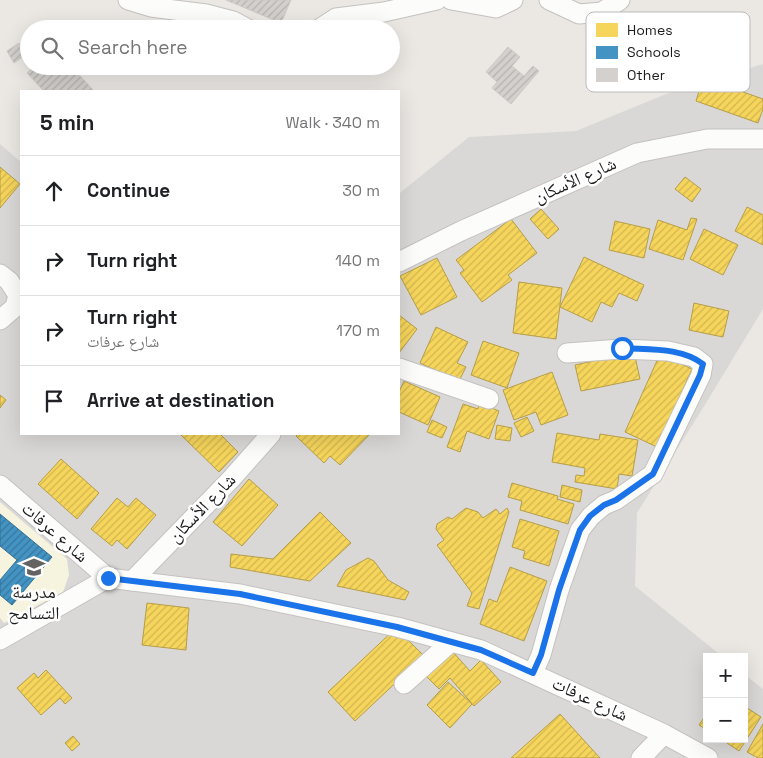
<!DOCTYPE html>
<meta charset="utf-8">
<style>
:root{--surface:#fff;--page:#f6f6f6;--text:#202124;--muted:#757577;--line:#e0e0e0}
body{margin:0;font-family:"Space Grotesk","Noto Naskh Arabic",sans-serif;background:var(--page);color:var(--text)}
.controls{position:absolute;right:15px;bottom:15px;display:grid;overflow:hidden;border-radius:0px;box-shadow:0 5px 20px #0002}
.controls button{width:45px;height:45px;display:grid;place-items:center;padding:0;border:0;border-bottom:1px solid var(--line);background:var(--surface);color:var(--text);font:25px sans-serif}
.stop{position:absolute;width:15px;height:15px;margin:-11px;border:4px solid #1a73e8;border-radius:50%;background:#fff}
.stop.end{background:#1a73e8;border-color:#fff;box-shadow:0 1px 5px #0008}
.list{margin:0;padding:0;list-style:none}
h2{display:flex;justify-content:space-between;align-items:center;height:65px;margin:0;padding:0 20px;font-size:21px}
h2 small{font-size:16px;font-weight:400;color:var(--muted)}
.list li{display:grid;grid-template-columns:32px 1fr auto;gap:15px;align-items:center;box-sizing:border-box;height:70px;padding:0 20px;border-top:1px solid var(--line)}
.list b{display:block;font-size:19px;white-space:nowrap}
.list p{margin:0;font-size:16px;white-space:nowrap;color:var(--muted)}
.list em{font-size:16px;font-style:normal;color:var(--muted)}
.icon{flex:none;width:28px;height:28px;fill:none;stroke:currentColor;stroke-width:2;stroke-linecap:round;stroke-linejoin:round}
.map{position:relative;flex:none;width:763px;height:758px;overflow:hidden}
.search{position:absolute;background:var(--surface);box-shadow:0 5px 20px #0002;left:20px;top:20px;width:380px;height:55px;display:flex;align-items:center;gap:12px;box-sizing:border-box;padding:0 18px;border-radius:28px;color:var(--muted);font-size:19px}
.panel{position:absolute;background:var(--surface);box-shadow:0 5px 20px #0002;left:20px;top:90px;width:380px;height:345px;border-radius:0px}
.map>svg:first-child{display:block}
</style>
<div class="map">
<svg width="763" height="758" viewBox="0 0 763 758">
<defs>
<pattern id="homes-hatch" width="6" height="6" patternUnits="userSpaceOnUse" patternTransform="scale(1.25)"><rect width="6" height="6" fill="#f6d55c"/><path d="M-1 1l2-2M0 6l6-6M5 7l2-2" fill="none" stroke="#d2b64f"/></pattern>
<pattern id="schools-hatch" width="6" height="6" patternUnits="userSpaceOnUse" patternTransform="scale(1.25)"><rect width="6" height="6" fill="#4393c3"/><path d="M-1 1l2-2M0 6l6-6M5 7l2-2" fill="none" stroke="#37779e"/></pattern>
<pattern id="building-hatch" width="6" height="6" patternUnits="userSpaceOnUse" patternTransform="scale(1.25)"><rect width="6" height="6" fill="#d3d0cd"/><path d="M-1 1l2-2M0 6l6-6M5 7l2-2" fill="none" stroke="#b5b2af"/></pattern>
</defs>
<rect width="100%" height="100%" fill="#ebe8e4"/>
<!-- residential -->
<path fill="#dad8d6" d="M 763,64 L 763,309 L 703,408 L 637,513 L 635,586 L 723,657 L 707,657 L 707,739 L 744,739 L 744,674 L 763,689 L 763,758 L 0,758 L 0,144 L 21,162 L 21,434 L 399,434 L 399,195 L 401,192 L 469,137 L 576,131 L 666,94 Z"/>
<!-- education -->
<path fill="#f6f4de" d="M 0,502 L 67,559 L 69,575 L 63,592 L 4,623 L 0,618 Z"/>
<!-- homes -->
<g fill="url(#homes-hatch)" stroke="#b59e49">
<path d="M 703,78 L 763,99 L 763,109 L 758,123 L 696,101 Z"/>
<path d="M 0,167 L 20,184 L 0,208 Z"/>
<path d="M 685,177 L 701,189 L 692,202 L 675,189 Z"/>
<path d="M 747,207 L 763,215 L 763,245 L 735,231 Z"/>
<path d="M 541,209 L 559,229 L 548,239 L 530,219 Z"/>
<path d="M 691,218 L 697,219 L 683,260 L 649,249 L 658,220 L 687,230 Z"/>
<path d="M 511,219 L 537,253 L 508,275 L 512,280 L 482,302 L 460,273 L 464,270 L 456,260 Z"/>
<path d="M 615,221 L 650,229 L 644,258 L 609,250 Z"/>
<path d="M 704,229 L 738,245 L 723,275 L 690,259 Z"/>
<path d="M 584,257 L 644,285 L 637,301 L 619,293 L 612,307 L 601,302 L 592,322 L 560,307 Z"/>
<path d="M 437,258 L 457,297 L 421,315 L 400,276 Z"/>
<path d="M 519,282 L 562,288 L 556,339 L 513,333 Z"/>
<path d="M 694,303 L 729,311 L 723,337 L 689,330 Z"/>
<path d="M 399,315 L 417,329 L 399,353 Z"/>
<path d="M 436,327 L 468,342 L 457,363 L 466,367 L 459,381 L 420,363 Z"/>
<path d="M 483,341 L 519,353 L 507,388 L 471,375 Z"/>
<path d="M 634,352 L 640,379 L 581,391 L 575,365 Z"/>
<path d="M 660,354 L 692,369 L 657,447 L 625,432 Z"/>
<path d="M 552,372 L 568,415 L 541,425 L 536,412 L 514,420 L 503,390 Z"/>
<path d="M 404,381 L 440,397 L 428,425 L 399,412 L 399,392 Z"/>
<path d="M 0,395 L 6,400 L 0,408 Z"/>
<path d="M 479,403 L 499,411 L 489,439 L 467,431 L 460,452 L 447,447 L 463,404 L 478,409 Z"/>
<path d="M 527,417 L 534,431 L 521,437 L 514,423 Z"/>
<path d="M 432,420 L 447,427 L 442,438 L 427,432 Z"/>
<path d="M 497,425 L 512,428 L 510,441 L 495,439 Z"/>
<path d="M 557,433 L 599,440 L 600,434 L 638,440 L 632,476 L 619,474 L 617,489 L 575,482 L 576,475 L 584,476 L 585,468 L 552,462 Z"/>
<path d="M 180,434 L 220,434 L 238,452 L 219,472 Z"/>
<path d="M 298,434 L 370,434 L 340,465 L 330,456 L 324,463 L 296,436 Z"/>
<path d="M 61,459 L 99,493 L 77,519 L 38,484 Z"/>
<path d="M 249,479 L 278,505 L 242,546 L 213,522 Z"/>
<path d="M 512,483 L 558,496 L 557,499 L 574,504 L 568,524 L 520,510 L 522,501 L 508,497 Z"/>
<path d="M 562,485 L 582,490 L 580,502 L 560,497 Z"/>
<path d="M 117,498 L 128,507 L 136,498 L 156,515 L 127,549 L 117,540 L 112,546 L 91,529 Z"/>
<path d="M 466,508 L 478,512 L 483,518 L 496,509 L 500,514 L 507,508 L 509,512 L 479,609 L 467,606 L 472,593 L 437,545 L 444,540 L 436,529 L 437,524 L 448,517 L 452,519 Z"/>
<path d="M 320,512 L 351,543 L 310,581 L 230,567 L 231,554 L 273,559 Z"/>
<path d="M 520,519 L 559,531 L 549,566 L 523,558 L 525,551 L 512,547 Z"/>
<path d="M 368,558 L 374,561 L 388,580 L 409,592 L 405,600 L 337,586 L 346,570 Z"/>
<path d="M 510,567 L 547,581 L 524,641 L 480,624 L 489,599 L 497,602 Z"/>
<path d="M 147,603 L 189,608 L 186,650 L 142,645 Z"/>
<path d="M 396,628 L 424,656 L 355,721 L 328,692 Z"/>
<path d="M 452,651 L 470,671 L 481,660 L 501,682 L 474,706 L 450,678 L 439,689 L 424,674 Z"/>
<path d="M 46,670 L 72,698 L 65,704 L 60,698 L 41,715 L 17,688 L 34,673 L 38,678 Z"/>
<path d="M 448,682 L 472,704 L 450,728 L 427,705 Z"/>
<path d="M 744,706 L 761,717 L 739,751 L 721,739 L 744,739 Z"/>
<path d="M 707,713 L 707,730 L 699,725 Z"/>
<path d="M 560,714 L 600,758 L 511,758 Z"/>
<path d="M 763,724 L 763,758 L 758,758 L 747,752 Z"/>
<path d="M 73,736 L 80,744 L 72,751 L 65,743 Z"/>
</g>
<!-- schools -->
<path fill="url(#schools-hatch)" stroke="#376f91" d="M 0,514 L 52,557 L 12,605 L 0,595 L 0,580 L 17,560 L 0,546 Z"/>
<!-- building -->
<g fill="url(#building-hatch)" stroke="#cecac5">
<path d="M 226,0 L 291,0 L 281,23 Z"/>
<path d="M 19,43 L 27,54 L 14,63 L 7,51 Z"/>
<path d="M 508,47 L 520,57 L 512,66 L 524,76 L 533,66 L 539,71 L 511,104 L 492,88 L 497,82 L 486,72 Z"/>
<path d="M 35,66 L 71,66 L 94,91 L 44,91 L 27,73 Z"/>
</g>
<g fill="none" stroke-linecap="round" stroke-linejoin="round">
<!-- minor casing -->
<g stroke="#c3c2c0" stroke-width="21">
<g id="minor">
<path d="M 128,0 L 151,7 L 206,14 L 233,21 L 248,29"/>
<path d="M 451,0 L 496,8 L 513,0"/>
<path d="M 549,0 L 579,14 L 602,12 L 620,0"/>
<path d="M 319,29 L 336,18 L 384,12 L 437,0"/>
<path d="M 399,262 L 461,231 L 637,153 L 707,139 L 763,139"/>
<path d="M 0,274 L 9,281 L 18,295 L 15,307 L 0,320"/>
<path d="M 399,368 L 489,399"/>
<path d="M 0,485 L 108,578 L 240,594 L 397,627 L 481,650 L 664,734 L 708,758"/>
<path d="M 132,581 L 232,478 L 271,434"/>
<path d="M 0,640 L 108,578"/>
<path d="M 533,673 L 541,655 L 559,590 L 580,530 L 591,516 L 604,505 L 616,500 L 653,474 L 701,375 L 703,364 L 694,357 L 668,351 L 621,349 L 567,353"/>
<path d="M 404,684 L 451,642"/>
<path d="M 641,758 L 664,734"/>
</g>
</g>
<!-- minor -->
<use href="#minor" stroke="#fcfcfb" stroke-width="19"/>
</g>
<g fill="none" stroke-linecap="round" stroke-linejoin="round">
<!-- route -->
<path stroke="#1a73e8" stroke-width="6" d="M 108,578 L 240,594 L 397,627 L 481,650 L 533,673 L 541,655 L 559,590 L 580,530 L 590,516 L 604,505 L 616,500 L 653,474 L 700,375 L 703,364 C 681,347 648,350 622,348"/>
</g>
<!-- icons -->
<defs>
<g id="school-bare" transform="scale(1.725)"><path d="M0-5L7-2L0 1L-7-2ZM-4 1L0 2.5L4 1V4Q0 6-4 4Z" fill="#646362" stroke="#fff" stroke-width="2.5" paint-order="stroke"/></g>
</defs>
<g fill-rule="evenodd">
<use href="#school-bare" x="34" y="567"/>
</g>
<g text-anchor="middle" stroke-width="5" stroke-linejoin="round" paint-order="stroke">
<!-- street labels -->
<g font-size="18" fill="#1c1c1c" stroke="#fff">
<text transform="translate(575 180) rotate(-24)" y="6">شارع الأسكان</text>
<text transform="translate(202 508) rotate(-46)" y="6">شارع الأسكان</text>
<text transform="translate(55 532) rotate(41)" y="6">شارع عرفات</text>
<text transform="translate(590 699) rotate(25)" y="6">شارع عرفات</text>
</g>
<!-- poi labels -->
<g font-size="18" fill="#1c1c1c" stroke="#fff">
<text x="34" y="598">مدرسة<tspan x="34" dy="21">التسامح</tspan></text>
</g>
</g>
<!-- legend -->
<rect x="586" y="12" width="164" height="80" rx="8" fill="#fff" stroke="#bbb" stroke-width="1"/>
<rect x="596" y="23" width="22" height="14" fill="#f6d55c"/>
<rect x="596" y="46" width="22" height="13" fill="#4393c3"/>
<rect x="596" y="68" width="22" height="14" fill="#d3d0cd"/>
<g font-size="14" fill="#1c1c1c">
<text x="627" y="35">Homes</text>
<text x="627" y="57">Schools</text>
<text x="627" y="80">Other</text>
</g>
</svg>
<div class="controls">
<button>+</button>
<button>−</button>
</div>
<div class="stop" style="left:622px;top:348px"></div>
<div class="stop end" style="left:108px;top:578px"></div>
<div class="search"><svg class="icon" aria-label="search" viewBox="0 0 24 24"><circle cx="10" cy="10" r="6"/><path d="M15 15l6 6"/></svg>Search here</div>
<section class="panel">
<h2>5 min<small>Walk · 340 m</small></h2>
<ul class="list">
<li><svg class="icon" aria-label="ahead" viewBox="0 0 24 24"><path d="M12 20V5M6 11l6-6 6 6"/></svg><div><b>Continue</b></div><em>30 m</em></li>
<li><svg class="icon" aria-label="right" viewBox="0 0 24 24"><path d="M7 20v-9h11M14 6l5 5-5 5"/></svg><div><b>Turn right</b></div><em>140 m</em></li>
<li><svg class="icon" aria-label="right" viewBox="0 0 24 24"><path d="M7 20v-9h11M14 6l5 5-5 5"/></svg><div><b>Turn right</b><p>شارع عرفات</p></div><em>170 m</em></li>
<li><svg class="icon" aria-label="arrive" viewBox="0 0 24 24"><path d="M6 21V4h12l-3 4 3 4H6"/></svg><div><b>Arrive at destination</b></div></li>
</ul>
</section>
</div>
